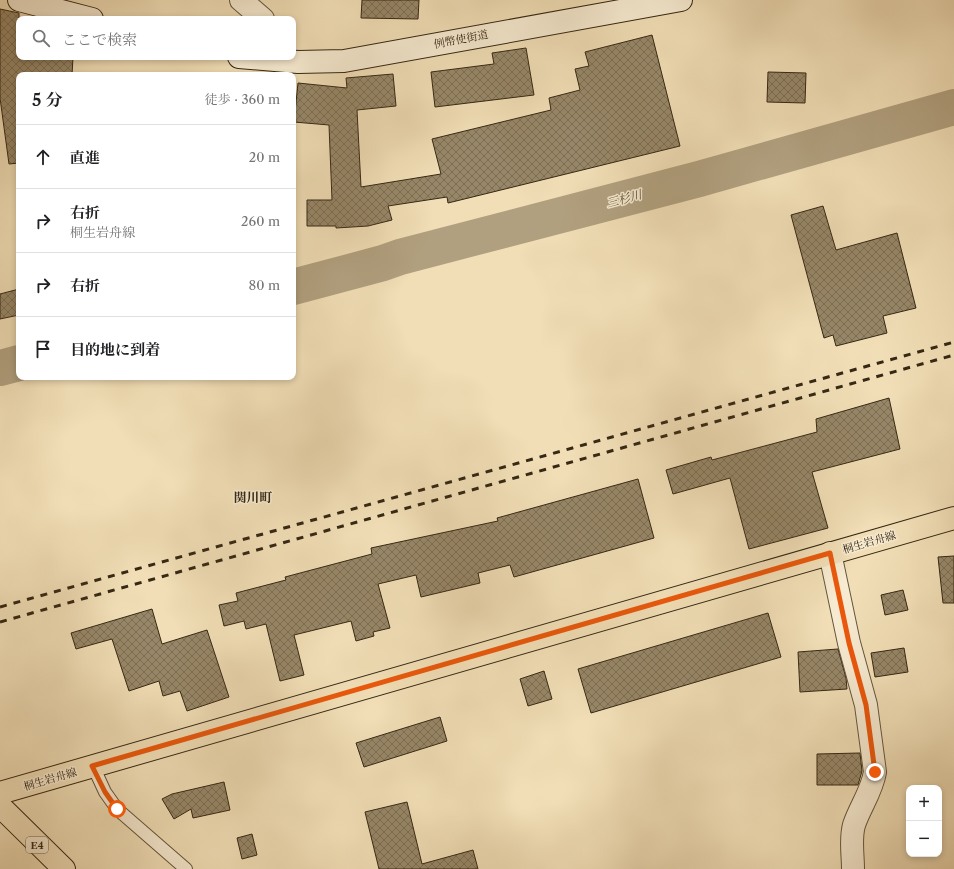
<!DOCTYPE html>
<html lang="ja">
<meta charset="utf-8">
<style>
:root{--surface:#fff;--page:#f6f6f6;--text:#202124;--muted:#757577;--line:#e0e0e0}
body{margin:0;font-family:"Libre Caslon Text","Noto Serif JP",serif;background:var(--page);color:var(--text)}
.controls{position:absolute;right:12px;bottom:12px;display:grid;overflow:hidden;border-radius:8px;box-shadow:0 2px 6px #0003}
.controls button{width:36px;height:36px;display:grid;place-items:center;padding:0;border:0;border-bottom:1px solid var(--line);background:var(--surface);color:var(--text);font:20px sans-serif}
.stop{position:absolute;width:12px;height:12px;margin:-9px;border:3px solid #ea580c;border-radius:50%;background:#fff}
.stop.end{background:#ea580c;border-color:#fff;box-shadow:0 1px 4px #0008}
.list{margin:0;padding:0;list-style:none}
h2{display:flex;justify-content:space-between;align-items:center;height:52px;margin:0;padding:0 16px;font-size:17px}
h2 small{font-size:13px;font-weight:400;color:var(--muted)}
.list li{display:grid;grid-template-columns:26px 1fr auto;gap:12px;align-items:center;box-sizing:border-box;height:64px;padding:0 16px;border-top:1px solid var(--line)}
.list b{display:block;font-size:15px;white-space:nowrap}
.list p{margin:0;font-size:13px;white-space:nowrap;color:var(--muted)}
.list em{font-size:13px;font-style:normal;color:var(--muted)}
.icon{flex:none;width:22px;height:22px;fill:none;stroke:currentColor;stroke-width:2;stroke-linecap:round;stroke-linejoin:round}
.map{position:relative;flex:none;width:954px;height:869px;overflow:hidden}
.search{position:absolute;background:var(--surface);box-shadow:0 2px 6px #0003;left:16px;top:16px;width:280px;height:44px;display:flex;align-items:center;gap:10px;box-sizing:border-box;padding:0 14px;border-radius:8px;color:var(--muted);font-size:15px}
.panel{position:absolute;background:var(--surface);box-shadow:0 2px 6px #0003;left:16px;top:72px;width:280px;height:308px;border-radius:8px}
.map>svg:first-child{display:block}
</style>
<div class="map">
<svg width="954" height="869" viewBox="0 0 954 869">
<defs>
<pattern id="building-cross-hatch" width="8" height="8" patternUnits="userSpaceOnUse"><rect width="8" height="8" fill="#978768"/><path d="M0 0l8 8M0 8l8-8" fill="none" stroke="#7c6e54"/></pattern>
</defs>
<rect width="100%" height="100%" fill="#f1deb6"/>
<filter id="stains"><feTurbulence type="fractalNoise" baseFrequency=".005" numOctaves="4"/><feColorMatrix values="0 0 0 0 .2 0 0 0 0 .09 0 0 0 0 .02 0 0 0 .5 -.17"/></filter>
<radialGradient id="worn" r=".72"><stop offset=".6" stop-color="#630" stop-opacity="0"/><stop offset="1" stop-color="#630" stop-opacity=".3"/></radialGradient>
<g fill="none" stroke-linecap="round" stroke-linejoin="round">
<!-- river -->
<g stroke="#b1a07f" stroke-width="36">
<path d="M 293,287 L 383,263 L 400,257 L 699,179 L 954,107"/>
<path d="M 0,368 L 19,363"/>
</g>
</g>
<!-- building -->
<g fill="url(#building-cross-hatch)" stroke="#362813">
<path d="M 362,0 L 419,0 L 418,19 L 361,18 Z"/>
<path d="M 0,9 L 19,13 L 19,57 L 73,57 L 72,75 L 19,75 L 19,163 L 9,164 L 0,98 Z"/>
<path d="M 652,35 L 680,146 L 448,203 L 447,197 L 388,206 L 392,220 L 368,226 L 336,228 L 336,226 L 307,226 L 307,200 L 332,200 L 329,125 L 294,122 L 298,83 L 347,88 L 346,78 L 393,74 L 396,106 L 357,110 L 361,187 L 441,174 L 432,139 L 551,110 L 549,98 L 580,90 L 575,69 L 589,66 L 585,52 Z"/>
<path d="M 526,48 L 534,95 L 435,107 L 431,72 L 494,64 L 492,53 Z"/>
<path d="M 768,72 L 806,73 L 805,103 L 767,102 Z"/>
<path d="M 823,206 L 836,250 L 897,233 L 916,308 L 883,316 L 887,333 L 836,346 L 833,335 L 824,338 L 791,215 Z"/>
<path d="M 19,289 L 19,315 L 0,319 L 0,294 Z"/>
<path d="M 889,398 L 900,449 L 812,472 L 828,528 L 749,549 L 730,478 L 673,494 L 666,470 L 711,457 L 712,460 L 817,432 L 816,419 Z"/>
<path d="M 638,479 L 654,538 L 514,577 L 510,565 L 478,573 L 480,583 L 421,597 L 416,575 L 378,584 L 390,628 L 373,632 L 374,636 L 356,641 L 351,621 L 294,635 L 304,675 L 280,681 L 266,624 L 246,629 L 244,621 L 224,626 L 219,605 L 238,601 L 236,593 L 286,580 L 285,577 L 372,554 L 371,548 L 498,521 L 497,518 Z"/>
<path d="M 954,556 L 954,603 L 943,603 L 938,557 Z"/>
<path d="M 903,590 L 908,610 L 885,615 L 881,595 Z"/>
<path d="M 152,609 L 162,644 L 207,630 L 229,697 L 187,711 L 180,691 L 163,696 L 159,681 L 129,691 L 112,639 L 76,649 L 71,633 Z"/>
<path d="M 768,613 L 781,657 L 591,713 L 578,669 Z"/>
<path d="M 904,648 L 908,672 L 875,677 L 871,653 Z"/>
<path d="M 838,649 L 846,678 L 847,689 L 800,692 L 798,652 Z"/>
<path d="M 544,671 L 552,699 L 528,706 L 520,679 Z"/>
<path d="M 440,717 L 447,741 L 364,767 L 356,743 Z"/>
<path d="M 860,753 L 862,771 L 858,785 L 817,785 L 817,754 Z"/>
<path d="M 224,782 L 230,810 L 193,818 L 191,809 L 174,819 L 162,799 L 172,794 Z"/>
<path d="M 407,802 L 422,864 L 473,850 L 478,869 L 379,869 L 365,812 Z"/>
<path d="M 252,834 L 257,855 L 242,859 L 237,838 Z"/>
</g>
<g fill="none" stroke-linecap="round" stroke-linejoin="round">
<!-- lane casing -->
<g stroke="#65563c" stroke-width="14">
<path id="lane" d="M 93,766 L 105,792 L 117,809 L 186,869"/>
</g>
<!-- street casing -->
<g stroke="#65563c" stroke-width="24">
<g id="street">
<path d="M 241,0 L 263,19"/>
<path d="M 830,553 L 849,643 L 866,705 L 875,772 C 872,791 860,807 854,825 C 850,839 853,854 853,869"/>
</g>
</g>
<!-- secondary casing -->
<g stroke="#362813" stroke-width="24">
<g id="secondary">
<path d="M 19,0 L 92,19"/>
<path d="M 239,57 L 298,62 L 344,61 L 681,0"/>
</g>
</g>
<!-- primary casing -->
<g stroke="#362813" stroke-width="24">
<path id="primary" d="M 0,793 L 954,518"/>
</g>
<!-- highway casing -->
<g stroke="#362813" stroke-width="24">
<path id="highway" d="M 0,806 L 64,869"/>
</g>
<!-- lane -->
<use href="#lane" stroke="#f6ead0" stroke-width="12"/>
<!-- street -->
<use href="#street" stroke="#f6ead0" stroke-width="22"/>
<!-- secondary -->
<use href="#secondary" stroke="#f6ead0" stroke-width="22"/>
<!-- primary -->
<use href="#primary" stroke="#f1deb6" stroke-width="22"/>
<!-- highway -->
<use href="#highway" stroke="#f1deb6" stroke-width="22"/>
<!-- rail -->
<g stroke="#362813" stroke-width="3" stroke-dasharray="7 7" stroke-linecap="butt">
<path d="M 0,607 L 954,342"/>
<path d="M 0,622 L 954,355"/>
</g>
</g>
<g fill="none" stroke-linecap="round" stroke-linejoin="round">
<!-- route -->
<path stroke="#ea580c" stroke-width="5" d="M 117,809 L 105,792 L 92,766 L 830,553 L 849,643 L 866,705 L 875,772"/>
</g>
<g text-anchor="middle" stroke-width="3" stroke-linejoin="round" paint-order="stroke">
<!-- shield labels -->
<rect fill="#f6ead0" stroke="#70624c" stroke-width="1" x="26" y="837" width="22" height="16" rx="3"/>
<g font-size="10" font-weight="bold" fill="#362813">
<text x="37" y="849">E4</text>
</g>
<!-- street labels -->
<g font-size="11" fill="#362813" stroke="#f6ead0">
<text transform="translate(461 39) rotate(-11)" y="4">例幣使街道</text>
<text transform="translate(869 542) rotate(-16)" y="4">桐生岩舟線</text>
<text transform="translate(50 779) rotate(-16)" y="4">桐生岩舟線</text>
</g>
<!-- water labels -->
<g font-size="12" font-style="italic" fill="#5b4c33" stroke="#f6ead0">
<text transform="translate(624 199) rotate(-15)" y="4">三杉川</text>
</g>
<!-- quarter labels -->
<g font-size="13" font-weight="bold" fill="#362813" stroke="#f6ead0">
<text x="253" y="502">関川町</text>
</g>
</g>
<rect width="100%" height="100%" filter="url(#stains)"/>
<rect width="100%" height="100%" fill="url(#worn)"/>
</svg>
<div class="controls">
<button>+</button>
<button>−</button>
</div>
<div class="stop" style="left:117px;top:809px"></div>
<div class="stop end" style="left:875px;top:772px"></div>
<div class="search"><svg class="icon" aria-label="search" viewBox="0 0 24 24"><circle cx="10" cy="10" r="6"/><path d="M15 15l6 6"/></svg>ここで検索</div>
<section class="panel">
<h2>5 分<small>徒歩 · 360 m</small></h2>
<ul class="list">
<li><svg class="icon" aria-label="ahead" viewBox="0 0 24 24"><path d="M12 20V5M6 11l6-6 6 6"/></svg><div><b>直進</b></div><em>20 m</em></li>
<li><svg class="icon" aria-label="right" viewBox="0 0 24 24"><path d="M7 20v-9h11M14 6l5 5-5 5"/></svg><div><b>右折</b><p>桐生岩舟線</p></div><em>260 m</em></li>
<li><svg class="icon" aria-label="right" viewBox="0 0 24 24"><path d="M7 20v-9h11M14 6l5 5-5 5"/></svg><div><b>右折</b></div><em>80 m</em></li>
<li><svg class="icon" aria-label="arrive" viewBox="0 0 24 24"><path d="M6 21V4h12l-3 4 3 4H6"/></svg><div><b>目的地に到着</b></div></li>
</ul>
</section>
</div>
